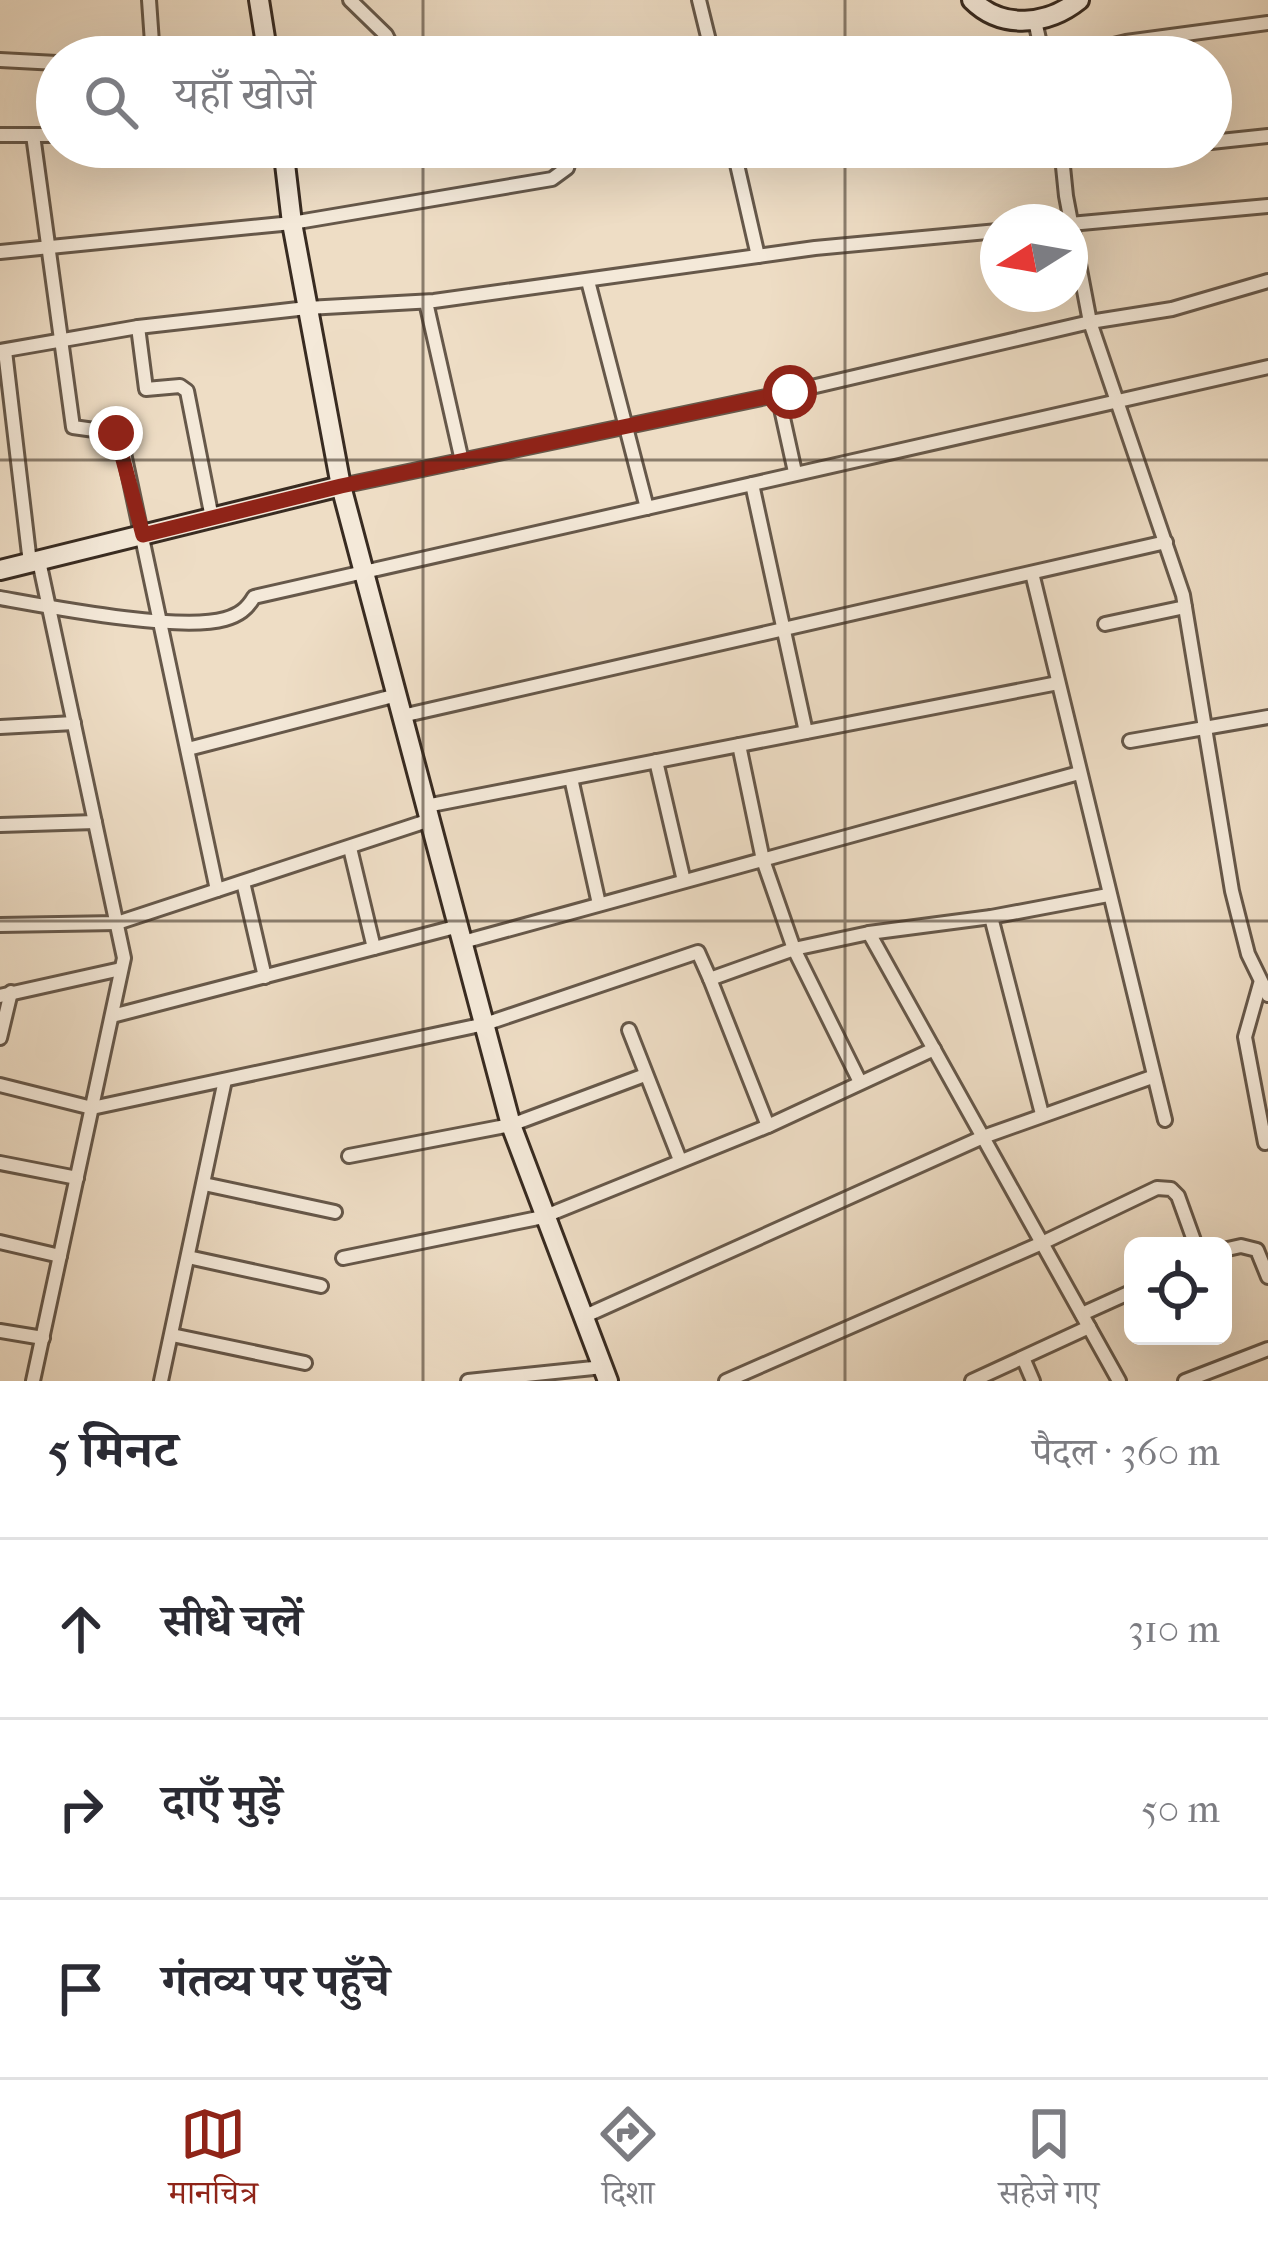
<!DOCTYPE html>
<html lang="hi">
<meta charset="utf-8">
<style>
:root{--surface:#fff;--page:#f2f2f3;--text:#2b2b33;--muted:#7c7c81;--line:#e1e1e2;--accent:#8f2418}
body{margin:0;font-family:"IM FELL French Canon","Noto Serif Devanagari",serif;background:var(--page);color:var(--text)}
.controls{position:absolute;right:36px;bottom:36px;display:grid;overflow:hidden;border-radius:18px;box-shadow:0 12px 48px #0002}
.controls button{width:108px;height:108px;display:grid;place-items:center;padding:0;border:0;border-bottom:3px solid var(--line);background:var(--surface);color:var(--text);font:60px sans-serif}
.compass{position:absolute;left:980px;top:204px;width:108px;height:108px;border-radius:50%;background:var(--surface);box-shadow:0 12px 48px #0002;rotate:259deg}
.stop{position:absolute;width:36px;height:36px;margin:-27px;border:9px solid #8f2418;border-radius:50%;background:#fff}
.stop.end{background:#8f2418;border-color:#fff;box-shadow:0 3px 12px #0008}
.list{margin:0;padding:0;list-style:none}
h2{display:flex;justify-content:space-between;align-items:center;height:156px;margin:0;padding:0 48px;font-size:51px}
h2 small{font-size:39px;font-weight:400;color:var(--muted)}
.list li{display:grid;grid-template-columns:78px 1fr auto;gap:36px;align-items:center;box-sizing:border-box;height:180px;padding:0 48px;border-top:3px solid var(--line)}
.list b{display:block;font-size:45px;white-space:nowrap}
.list em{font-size:39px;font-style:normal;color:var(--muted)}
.icon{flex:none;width:66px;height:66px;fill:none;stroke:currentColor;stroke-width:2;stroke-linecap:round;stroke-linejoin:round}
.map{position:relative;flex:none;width:1268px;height:1381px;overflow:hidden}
.search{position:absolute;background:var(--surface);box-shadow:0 12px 48px #0002;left:36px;right:36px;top:36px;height:132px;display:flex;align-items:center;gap:30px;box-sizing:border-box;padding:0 42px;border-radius:66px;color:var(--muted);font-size:45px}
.sheet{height:696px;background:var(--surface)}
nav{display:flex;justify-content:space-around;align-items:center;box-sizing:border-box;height:168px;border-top:3px solid var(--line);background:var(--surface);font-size:33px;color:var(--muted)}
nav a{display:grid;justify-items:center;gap:6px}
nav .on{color:var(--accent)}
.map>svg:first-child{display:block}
</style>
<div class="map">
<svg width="1268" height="1381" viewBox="0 0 1268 1381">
<rect width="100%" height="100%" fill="#eeddc5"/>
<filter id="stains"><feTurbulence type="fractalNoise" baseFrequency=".00167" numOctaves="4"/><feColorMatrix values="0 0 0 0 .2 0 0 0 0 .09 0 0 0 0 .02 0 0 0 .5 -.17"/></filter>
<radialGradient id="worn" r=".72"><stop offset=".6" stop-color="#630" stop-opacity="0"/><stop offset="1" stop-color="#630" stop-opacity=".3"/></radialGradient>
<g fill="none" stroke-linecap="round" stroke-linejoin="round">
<!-- street casing -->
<g stroke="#66584a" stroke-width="18">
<g id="street">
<path d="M 149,0 L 153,57"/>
<path d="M 350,0 L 386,35 L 397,57"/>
<path d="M 699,0 L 713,57"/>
<path d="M 1035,21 L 1043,57"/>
<path d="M 1063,57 L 1126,42 L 1268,23"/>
<path d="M 0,60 L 57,63"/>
<path d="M 0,135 L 57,135"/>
<path d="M 33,135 L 73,427 L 116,433 L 124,453 L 217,890"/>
<path d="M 1211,142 L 1268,136"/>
<path d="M 733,147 L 758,256"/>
<path d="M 1061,147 L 1066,196 L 1090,322 L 1183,595 L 1232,891 L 1248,954 L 1268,995"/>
<path d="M 1064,159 L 1154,147"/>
<path d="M 1070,224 L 1268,206"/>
<path d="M 0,252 L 292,223 L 552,179 L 567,168 L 573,147"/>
<path d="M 588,281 L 647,508"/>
<path d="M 426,302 L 462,461"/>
<path d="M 138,327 L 146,389 L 180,386 L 187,391 L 212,518"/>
<path d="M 0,351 L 138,327 L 307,308 L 434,301 L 815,248 L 998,231"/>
<path d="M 5,351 L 30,563"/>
<path d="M 778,395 L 795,472"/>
<path d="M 752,484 L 806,732"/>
<path d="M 341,486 L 790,392 L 1090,322 L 1172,309 L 1268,281"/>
<path d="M 1032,573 L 1165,1120"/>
<path d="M 0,598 C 51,607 179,632 225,619 C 239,615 247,609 254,597 L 1268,367"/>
<path d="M 1105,624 L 1185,607"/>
<path d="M 402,716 L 1166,542"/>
<path d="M 0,727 L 74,723"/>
<path d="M 1130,741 L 1268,717"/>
<path d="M 739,745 L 763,860 L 794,949 L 860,1082"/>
<path d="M 188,749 L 397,695"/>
<path d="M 656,761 L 684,881"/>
<path d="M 571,778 L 599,904"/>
<path d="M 426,806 L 1058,683"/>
<path d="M 0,825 L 95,822"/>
<path d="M 350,848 L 374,948"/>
<path d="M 243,882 L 265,977"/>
<path d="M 991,917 L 1042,1114"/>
<path d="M 0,925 L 117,923 L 430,820"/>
<path d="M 869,933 L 1119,1381"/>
<path d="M 463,942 L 1079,773"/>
<path d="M 710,979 L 768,1126"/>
<path d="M 1260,984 L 1245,1037 L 1265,1143"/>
<path d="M 0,996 L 121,969"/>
<path d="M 112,1016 L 459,926"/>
<path d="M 629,1030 L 680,1160"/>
<path d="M 0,1038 L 11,992"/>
<path d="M 0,1085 L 92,1108 L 485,1024 L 698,952 L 710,979 L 794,949 L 869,933 L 991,917 L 1108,895"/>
<path d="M 349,1156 L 511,1125 L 645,1075"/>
<path d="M 0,1163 L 77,1178"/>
<path d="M 204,1184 L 335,1212"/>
<path d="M 0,1242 L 60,1256"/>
<path d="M 1223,1250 L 1241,1246 L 1257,1250 L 1268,1277"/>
<path d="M 188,1257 L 321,1286"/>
<path d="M 343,1258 L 543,1217 L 768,1126 L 934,1049"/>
<path d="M 1082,1314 L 1133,1291"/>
<path d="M 583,1317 L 983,1137 L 1152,1077"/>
<path d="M 0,1331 L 43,1338"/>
<path d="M 172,1335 L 305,1363"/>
<path d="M 1024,1360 L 1033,1381"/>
<path d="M 33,1381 L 124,958 L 39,561"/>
<path d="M 161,1381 L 225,1080"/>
<path d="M 468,1381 L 603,1367"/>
<path d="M 726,1381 L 1042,1243 L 1157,1188 L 1171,1189 L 1178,1196 L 1196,1246"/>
<path d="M 972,1381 L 1089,1327"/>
<path d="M 1185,1381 L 1268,1349"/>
</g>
</g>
<!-- secondary casing -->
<g stroke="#382b21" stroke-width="24">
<g id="secondary">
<path d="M 259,0 L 268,57"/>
<path d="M 972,0 C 1002,30 1048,25 1079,0"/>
<path d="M 283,147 L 292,223 L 341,486 L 511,1125 L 608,1381"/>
<path d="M 0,570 L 341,486"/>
</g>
</g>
<!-- street -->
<use href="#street" stroke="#f4e9d9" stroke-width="12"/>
<!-- secondary -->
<use href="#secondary" stroke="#f4e9d9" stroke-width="18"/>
</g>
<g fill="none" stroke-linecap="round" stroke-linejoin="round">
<!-- route -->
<path stroke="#8f2418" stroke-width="15" d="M 116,433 L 143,535 L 341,486 L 790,392"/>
</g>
<!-- grid -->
<path fill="none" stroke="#382b21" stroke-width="3" stroke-opacity="0.55" d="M 423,0 L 423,57M 845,0 L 845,57M 423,147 L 423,1381M 845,147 L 845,1381M 0,460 L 1268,460M 0,921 L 1268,921"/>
<rect width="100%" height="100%" filter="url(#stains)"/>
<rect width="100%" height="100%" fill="url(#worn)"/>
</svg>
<div class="controls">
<button><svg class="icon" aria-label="locate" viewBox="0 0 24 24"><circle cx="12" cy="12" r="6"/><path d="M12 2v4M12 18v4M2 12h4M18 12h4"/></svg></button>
</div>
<svg class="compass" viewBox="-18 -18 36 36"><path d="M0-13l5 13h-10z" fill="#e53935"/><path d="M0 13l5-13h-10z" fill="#7c7c81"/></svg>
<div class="stop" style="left:790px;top:392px"></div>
<div class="stop end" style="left:116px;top:433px"></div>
<div class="search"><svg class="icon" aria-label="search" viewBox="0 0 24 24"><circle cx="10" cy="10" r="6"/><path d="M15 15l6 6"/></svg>यहाँ खोजें</div>
</div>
<section class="sheet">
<h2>5 मिनट<small>पैदल · 360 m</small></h2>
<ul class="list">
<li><svg class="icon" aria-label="ahead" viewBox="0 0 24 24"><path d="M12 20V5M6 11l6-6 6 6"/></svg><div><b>सीधे चलें</b></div><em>310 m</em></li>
<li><svg class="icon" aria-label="right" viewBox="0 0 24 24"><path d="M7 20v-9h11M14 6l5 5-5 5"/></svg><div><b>दाएँ मुड़ें</b></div><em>50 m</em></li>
<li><svg class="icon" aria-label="arrive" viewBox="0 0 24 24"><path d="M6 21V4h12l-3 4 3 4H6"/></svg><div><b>गंतव्य पर पहुँचे</b></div></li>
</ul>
</section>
<nav>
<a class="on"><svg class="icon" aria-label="map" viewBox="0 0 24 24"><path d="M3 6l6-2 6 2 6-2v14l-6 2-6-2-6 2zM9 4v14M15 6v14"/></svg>मानचित्र</a>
<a><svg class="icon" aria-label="directions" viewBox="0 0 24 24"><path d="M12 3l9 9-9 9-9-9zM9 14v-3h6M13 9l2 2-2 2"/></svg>दिशा</a>
<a><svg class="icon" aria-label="saved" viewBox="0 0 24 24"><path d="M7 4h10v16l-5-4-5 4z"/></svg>सहेजे गए</a>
</nav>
